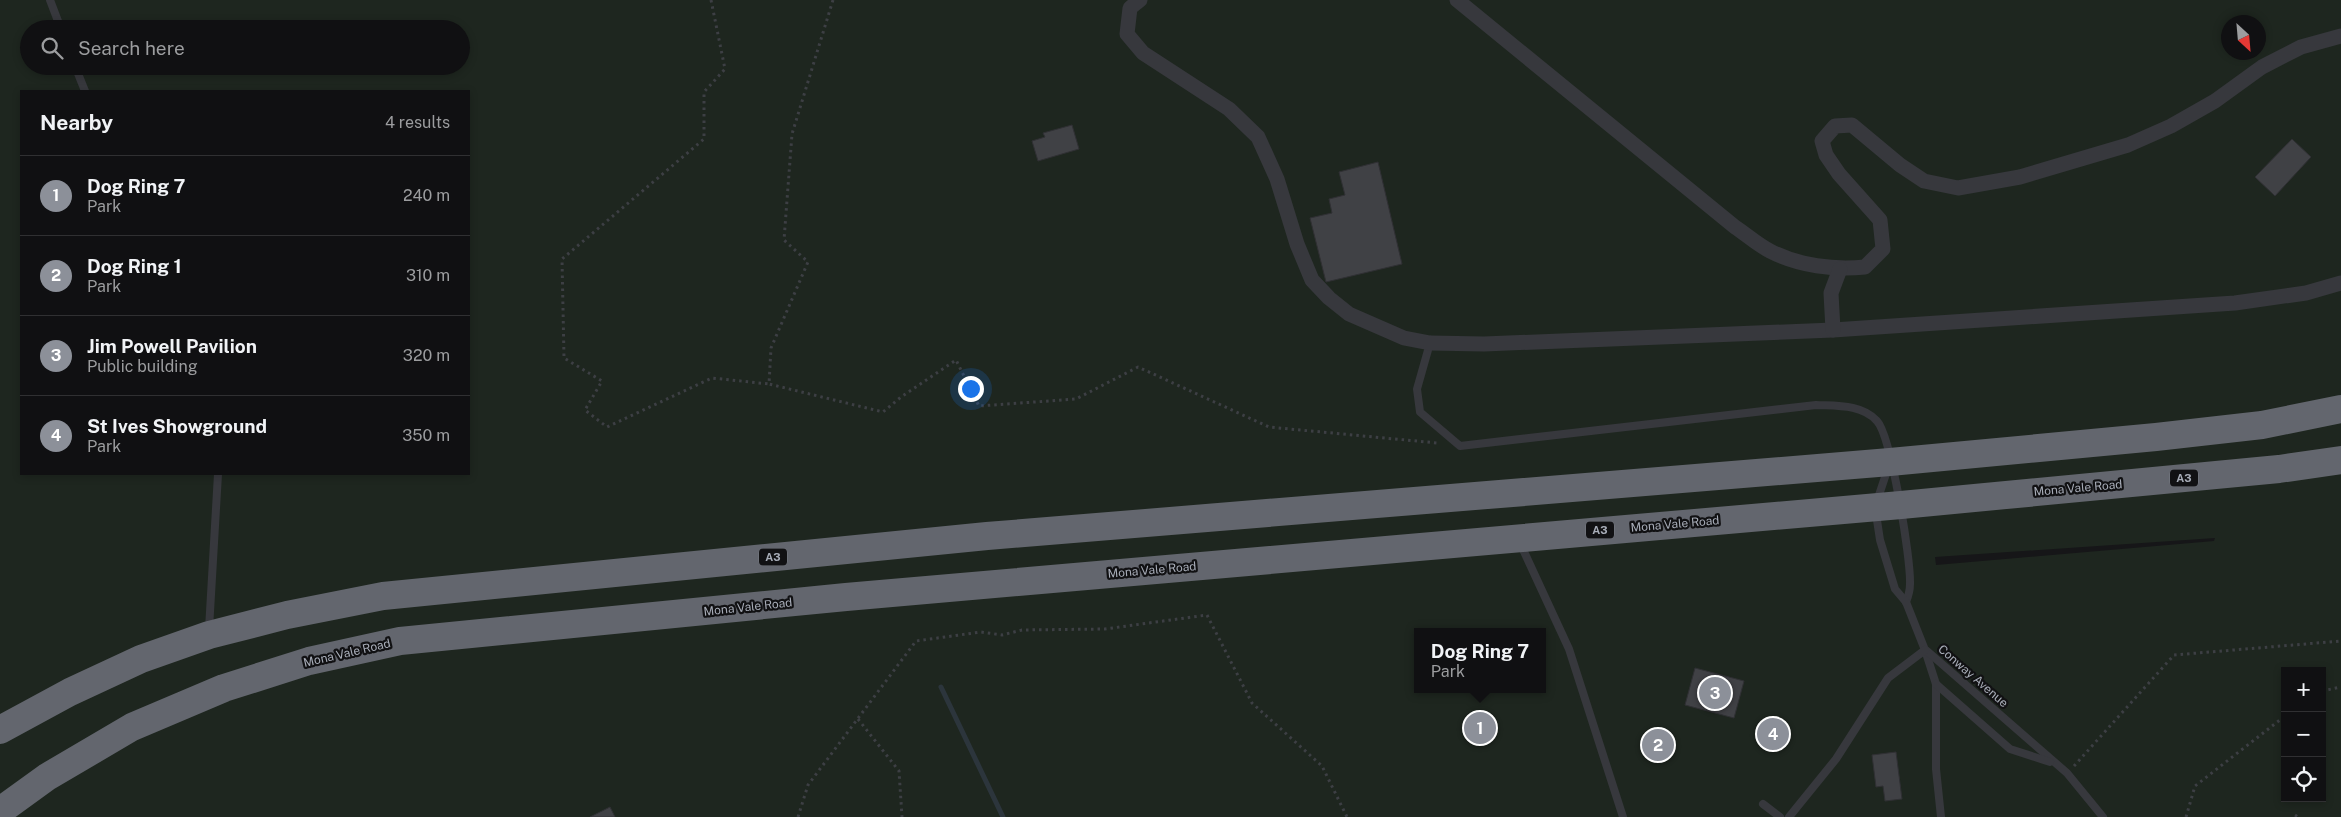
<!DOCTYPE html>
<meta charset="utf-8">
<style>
:root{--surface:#101012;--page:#19191b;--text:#f1f3f6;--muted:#9c9d9f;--line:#303032;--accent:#8c9099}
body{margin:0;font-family:"Public Sans",sans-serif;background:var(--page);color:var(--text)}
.controls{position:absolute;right:15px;bottom:15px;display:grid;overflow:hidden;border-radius:0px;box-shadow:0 2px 8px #0003}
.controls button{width:45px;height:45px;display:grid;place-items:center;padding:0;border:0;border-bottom:1px solid var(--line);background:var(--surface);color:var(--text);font:25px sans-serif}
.compass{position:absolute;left:2221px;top:15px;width:45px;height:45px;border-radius:50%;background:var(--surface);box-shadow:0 2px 8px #0003;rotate:154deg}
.you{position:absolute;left:970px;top:388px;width:18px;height:18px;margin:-12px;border:4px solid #fff;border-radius:50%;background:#1a73e8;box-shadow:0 0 0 8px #1a73e833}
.badge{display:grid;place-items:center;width:32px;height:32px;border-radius:50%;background:var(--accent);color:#fff;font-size:16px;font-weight:700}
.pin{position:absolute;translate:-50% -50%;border:2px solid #fff;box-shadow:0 1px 5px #0006}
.popup{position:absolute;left:1414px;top:628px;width:132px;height:65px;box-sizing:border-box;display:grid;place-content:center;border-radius:0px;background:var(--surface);filter:drop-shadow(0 1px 4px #0005);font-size:16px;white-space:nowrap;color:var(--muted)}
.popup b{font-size:19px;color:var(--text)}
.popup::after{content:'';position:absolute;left:50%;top:100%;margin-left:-10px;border:10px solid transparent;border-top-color:var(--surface)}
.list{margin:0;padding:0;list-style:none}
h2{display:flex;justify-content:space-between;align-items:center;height:65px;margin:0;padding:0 20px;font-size:21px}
h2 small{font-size:16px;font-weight:400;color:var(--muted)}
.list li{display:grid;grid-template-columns:32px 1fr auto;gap:15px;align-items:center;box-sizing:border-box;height:80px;padding:0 20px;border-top:1px solid var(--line)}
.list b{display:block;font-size:19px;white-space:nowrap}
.list p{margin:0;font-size:16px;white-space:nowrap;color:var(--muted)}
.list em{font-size:16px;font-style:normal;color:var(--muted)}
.icon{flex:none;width:28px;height:28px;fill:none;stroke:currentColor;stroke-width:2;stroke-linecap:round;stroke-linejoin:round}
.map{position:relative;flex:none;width:2341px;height:817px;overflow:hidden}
.search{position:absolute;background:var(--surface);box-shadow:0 2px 8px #0003;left:20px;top:20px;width:450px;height:55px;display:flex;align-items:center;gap:12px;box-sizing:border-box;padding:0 18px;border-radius:28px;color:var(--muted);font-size:19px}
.panel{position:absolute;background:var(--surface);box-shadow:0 2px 8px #0003;left:20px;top:90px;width:450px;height:385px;border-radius:0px}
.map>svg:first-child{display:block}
</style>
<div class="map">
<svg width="2341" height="817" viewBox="0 0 2341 817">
<rect width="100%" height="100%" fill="#161618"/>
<!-- green -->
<path fill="#1e261f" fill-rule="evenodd" d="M 0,0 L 2341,0 L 2341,817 L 0,817 ZM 2228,22 L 2258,22 L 2258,52 L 2228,52 ZM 29,29 L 461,29 L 461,66 L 29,66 ZM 21,91 L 469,91 L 469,474 L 21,474 ZM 2215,538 L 2214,541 L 1936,565 L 1935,557 ZM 1418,632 L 1542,632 L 1542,689 L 1418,689 ZM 2285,671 L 2322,671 L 2322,798 L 2285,798 Z"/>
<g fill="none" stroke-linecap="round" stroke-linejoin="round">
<!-- stream -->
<path stroke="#2c353c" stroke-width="5" d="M 941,687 L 1003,817"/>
</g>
<!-- building -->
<g fill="#404145" stroke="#303034">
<path d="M 1072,125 L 1079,149 L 1038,161 L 1032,141 L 1045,137 L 1043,133 Z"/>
<path d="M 2292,139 L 2311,157 L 2275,196 L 2255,177 Z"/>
<path d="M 1378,162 L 1402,264 L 1326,282 L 1310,218 L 1332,213 L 1329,199 L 1345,195 L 1339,172 Z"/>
<path d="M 1695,668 L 1744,681 L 1734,718 L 1685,705 Z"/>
<path d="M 1896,752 L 1902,799 L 1885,801 L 1883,786 L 1876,787 L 1872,755 Z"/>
<path d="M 610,807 L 615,817 L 590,817 Z"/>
</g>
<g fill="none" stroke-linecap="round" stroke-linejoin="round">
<!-- path -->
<g stroke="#3d3f44" stroke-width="3" stroke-dasharray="2.5 4" stroke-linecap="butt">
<path d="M 711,0 L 725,69 L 704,92 L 704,139 L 562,259 L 564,358 L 602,381 L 585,410 L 607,427 L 712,378 L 769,384"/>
<path d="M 833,0 L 792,134 L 784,240 L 808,262 L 771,348 L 769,384 L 883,412 L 901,397 L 956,360 L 979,406 L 1076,399 L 1138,367 L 1269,427 L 1437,443"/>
<path d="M 2322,691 L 2341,687"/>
<path d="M 858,719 L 899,771 L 902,817"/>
<path d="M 2074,766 L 2174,655 L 2341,641"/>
<path d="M 2295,815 L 2298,817"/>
<path d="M 798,817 L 808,785 L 916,641 L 981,632 L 1002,635 L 1022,630 L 1105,629 L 1207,615 L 1252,703 L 1322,766 L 1347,817"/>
<path d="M 2186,817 L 2195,786 L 2285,716"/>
</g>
<!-- lane -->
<g stroke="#37383d" stroke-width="8">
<path d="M 50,0 L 61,29"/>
<path d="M 75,66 L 85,91"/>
<path d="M 1430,343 L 1417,389 L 1420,412 L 1460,446 L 1816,405 C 1836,406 1862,404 1877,421 C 1891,436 1911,559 1910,584 C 1910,590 1908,597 1906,602"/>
<path d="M 1888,468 L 1875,507 L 1880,540 L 1895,589 L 1906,602 L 1925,650 L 1936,684 L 1936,769 L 1941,817"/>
<path d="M 1520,543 L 1569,649 L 1623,817"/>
<path d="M 209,629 L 218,474"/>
<path d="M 1927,651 L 2067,773 L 2103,817"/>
<path d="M 1936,684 L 2010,749 L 2050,762"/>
<path d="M 1763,804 L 1780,817"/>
<path d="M 1789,817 L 1836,759 L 1888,678 L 1925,650"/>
</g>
<!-- street -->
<g stroke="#37383d" stroke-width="15">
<path d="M 1140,0 L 1130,8 L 1127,34 L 1143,53 L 1229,109 L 1258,137 L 1277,179 L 1297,244 L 1312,280 L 1329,298 L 1349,314 L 1404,338 L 1430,343 L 1484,344 L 1833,330 L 2235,303 L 2306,293 L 2341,283"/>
<path d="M 1457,0 L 1735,227 C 1747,235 1758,245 1770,251 C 1799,266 1834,270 1865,267 L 1883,249 L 1880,220 L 1839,174 L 1826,155 L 1822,141 L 1835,126 L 1852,125 L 1900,165 L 1924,181 L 1958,188 L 2020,177 L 2128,145 L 2171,126 L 2215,101 L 2262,67 L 2301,47 L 2341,36"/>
<path d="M 1833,330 L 1831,293 L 1840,269"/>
</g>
<!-- highway -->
<g stroke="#63666e" stroke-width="28">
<path d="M 0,730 L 70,692 L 141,659 L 209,635 L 287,615 L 383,596 L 987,536 L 1890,462 L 2156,437 L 2262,425 L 2341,409"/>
<path d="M 0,811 L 47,777 L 132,727 L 224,688 L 309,661 L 400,641 L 846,597 L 1901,505 L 2279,469 L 2341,460"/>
</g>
</g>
<g text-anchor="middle" stroke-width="4.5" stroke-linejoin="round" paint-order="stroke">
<!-- shield labels -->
<g fill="#111113" stroke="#7b7e86" stroke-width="1">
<rect x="2170" y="469.5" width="28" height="17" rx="4"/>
<rect x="1586" y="521.5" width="28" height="17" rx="4"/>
<rect x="759" y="548.5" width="28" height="17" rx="4"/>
</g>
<g font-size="11" font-weight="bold" fill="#a8adb8">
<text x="2184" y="482">A3</text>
<text x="1600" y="534">A3</text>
<text x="773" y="561">A3</text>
</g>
<!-- street labels -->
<g font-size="12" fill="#a8adb8" stroke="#111113">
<text transform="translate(2078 488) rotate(-5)" y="4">Mona Vale Road</text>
<text transform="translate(1675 524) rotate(-5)" y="4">Mona Vale Road</text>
<text transform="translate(1152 570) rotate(-5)" y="4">Mona Vale Road</text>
<text transform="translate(748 607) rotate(-6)" y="4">Mona Vale Road</text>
<text transform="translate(347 653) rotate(-13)" y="4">Mona Vale Road</text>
<text transform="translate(1973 676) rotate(41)" y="4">Conway Avenue</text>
</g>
</g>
</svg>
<div class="controls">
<button>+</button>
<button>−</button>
<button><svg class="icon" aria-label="locate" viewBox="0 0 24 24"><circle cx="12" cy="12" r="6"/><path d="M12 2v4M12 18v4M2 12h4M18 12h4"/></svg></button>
</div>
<svg class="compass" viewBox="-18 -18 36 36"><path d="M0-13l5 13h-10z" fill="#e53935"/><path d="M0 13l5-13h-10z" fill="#9c9d9f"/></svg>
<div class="you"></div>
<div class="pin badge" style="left:1480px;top:728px">1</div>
<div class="popup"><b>Dog Ring 7</b>Park</div>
<div class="pin badge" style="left:1658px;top:745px">2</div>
<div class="pin badge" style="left:1715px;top:693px">3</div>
<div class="pin badge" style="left:1773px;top:734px">4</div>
<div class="search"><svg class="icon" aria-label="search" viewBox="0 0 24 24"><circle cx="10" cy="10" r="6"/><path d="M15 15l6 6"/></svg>Search here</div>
<section class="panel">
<h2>Nearby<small>4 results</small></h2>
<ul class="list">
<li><span class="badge">1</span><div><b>Dog Ring 7</b><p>Park</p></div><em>240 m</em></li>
<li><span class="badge">2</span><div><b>Dog Ring 1</b><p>Park</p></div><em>310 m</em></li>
<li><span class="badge">3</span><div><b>Jim Powell Pavilion</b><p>Public building</p></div><em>320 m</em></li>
<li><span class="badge">4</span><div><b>St Ives Showground</b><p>Park</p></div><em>350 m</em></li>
</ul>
</section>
</div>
